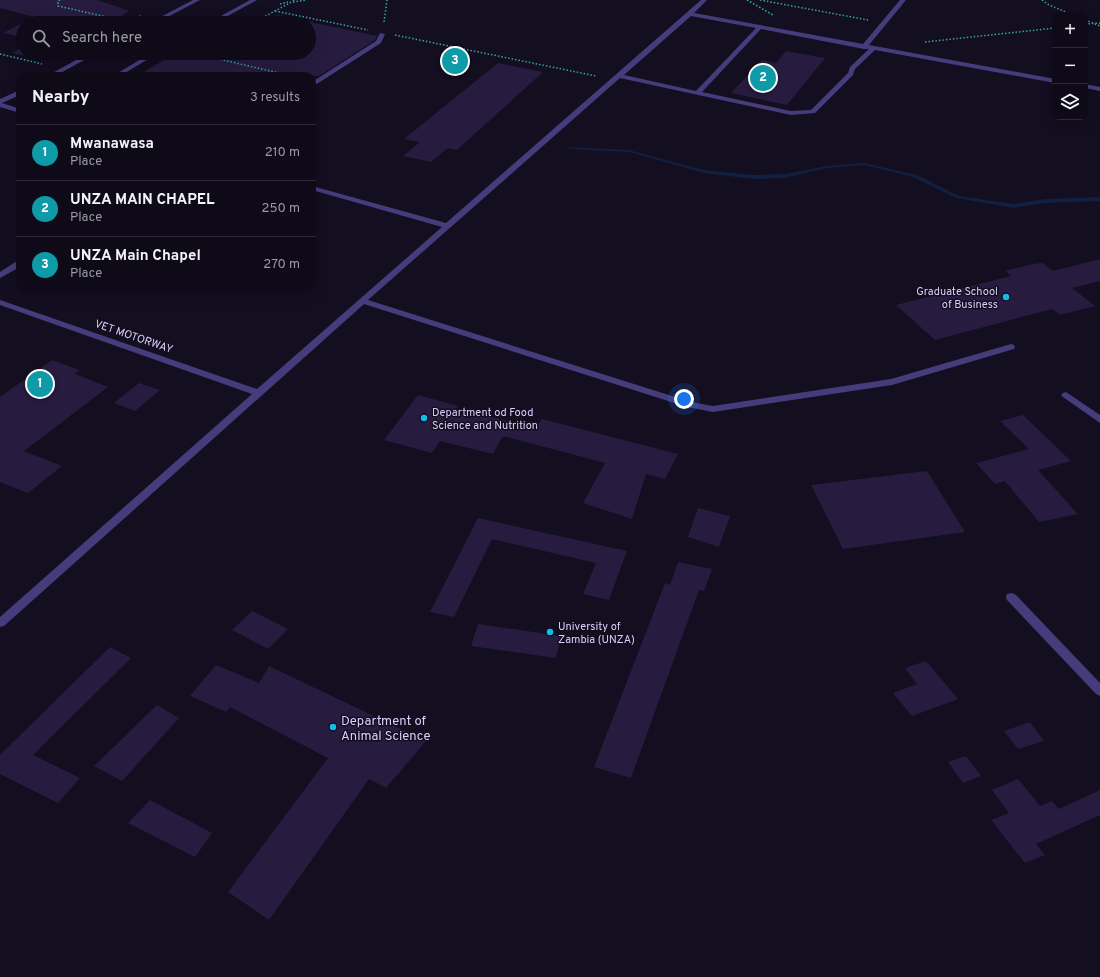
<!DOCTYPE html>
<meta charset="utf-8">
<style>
:root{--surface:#0e0a18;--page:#171321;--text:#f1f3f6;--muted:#9b9aa2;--line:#2e2b37;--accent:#11bce7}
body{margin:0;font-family:Overpass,sans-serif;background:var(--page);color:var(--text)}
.controls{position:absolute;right:12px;top:12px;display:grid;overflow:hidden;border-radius:8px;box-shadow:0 4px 16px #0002}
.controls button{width:36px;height:36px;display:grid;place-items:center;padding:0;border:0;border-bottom:1px solid var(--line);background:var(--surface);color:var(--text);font:20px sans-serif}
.you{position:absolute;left:684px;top:399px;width:14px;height:14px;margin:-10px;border:3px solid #fff;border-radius:50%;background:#1a73e8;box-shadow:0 0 0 6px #1a73e833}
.badge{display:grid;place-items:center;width:26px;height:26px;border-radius:50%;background:var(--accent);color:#fff;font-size:13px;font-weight:700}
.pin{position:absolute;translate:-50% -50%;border:2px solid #fff;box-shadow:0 1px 4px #0006}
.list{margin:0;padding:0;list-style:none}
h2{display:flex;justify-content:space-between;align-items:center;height:52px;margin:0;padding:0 16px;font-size:17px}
h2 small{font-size:13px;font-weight:400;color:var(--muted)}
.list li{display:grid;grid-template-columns:26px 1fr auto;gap:12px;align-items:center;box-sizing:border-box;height:56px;padding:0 16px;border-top:1px solid var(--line)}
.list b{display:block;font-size:15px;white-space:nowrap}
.list p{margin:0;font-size:13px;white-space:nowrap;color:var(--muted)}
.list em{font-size:13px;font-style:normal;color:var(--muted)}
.icon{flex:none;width:22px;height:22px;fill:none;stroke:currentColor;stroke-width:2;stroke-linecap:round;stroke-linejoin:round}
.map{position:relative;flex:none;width:1100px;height:977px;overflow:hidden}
.search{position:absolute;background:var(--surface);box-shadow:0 4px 16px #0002;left:16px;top:16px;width:300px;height:44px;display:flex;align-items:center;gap:10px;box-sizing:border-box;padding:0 14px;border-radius:22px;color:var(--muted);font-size:15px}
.panel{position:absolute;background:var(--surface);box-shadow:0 4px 16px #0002;left:16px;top:72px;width:300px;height:220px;border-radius:12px}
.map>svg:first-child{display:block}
</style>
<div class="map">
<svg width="1100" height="977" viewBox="0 0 1100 977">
<rect width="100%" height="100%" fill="#130e20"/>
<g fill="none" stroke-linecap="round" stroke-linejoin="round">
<!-- stream -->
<path fill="#111f41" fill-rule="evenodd" d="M 568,147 L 629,150 L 704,170 L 753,175 L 785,174 L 826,166 L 864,163 L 917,175 L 959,196 L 1013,204 L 1045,199 L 1100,197 L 1100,201 L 1045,203 L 1013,208 L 956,198 L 913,177 L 864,165 L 826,168 L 785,178 L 753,179 L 704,173 L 629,152 L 570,149 L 568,148 Z"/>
</g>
<!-- building -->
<g fill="#271c3f">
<path d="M 0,0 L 97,0 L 130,11 L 108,23 L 23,23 L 23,37 L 3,33 L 34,17 L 0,8 Z"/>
<path d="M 277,15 L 377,36 L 375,40 L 319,76 L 137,76 L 176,53 L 191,53 L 197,57 L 202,55 L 202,53 L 309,53 L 309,23 L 264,23 Z"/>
<path d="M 23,47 L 23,53 L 51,53 L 41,59 L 12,53 Z"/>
<path d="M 786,51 L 825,58 L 787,105 L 731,93 L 762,60 L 776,63 Z"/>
<path d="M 498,63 L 543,72 L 457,150 L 448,148 L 431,162 L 403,156 L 420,142 L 404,139 Z"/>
<path d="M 1100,259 L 1100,281 L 1072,288 L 1095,306 L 1060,315 L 1052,309 L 935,340 L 896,305 L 1011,276 L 1005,271 L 1033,264 L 1042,263 L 1053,271 Z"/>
<path d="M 52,360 L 79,370 L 75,374 L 108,387 L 24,451 L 62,466 L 28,493 L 0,482 L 0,397 Z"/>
<path d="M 139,383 L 160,390 L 135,411 L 114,403 Z"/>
<path d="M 418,395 L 458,406 L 456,409 L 536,427 L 542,419 L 678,454 L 665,479 L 646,474 L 632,519 L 583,503 L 605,463 L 507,437 L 502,437 L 493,454 L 440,441 L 432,453 L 384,440 Z"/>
<path d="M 1023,415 L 1071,461 L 1038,470 L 1078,514 L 1039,522 L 1005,481 L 995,484 L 976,463 L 1029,449 L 1000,421 Z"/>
<path d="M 927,471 L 965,532 L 843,549 L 811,485 Z"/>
<path d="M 698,508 L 730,516 L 719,547 L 688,537 Z"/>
<path d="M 478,518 L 627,551 L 609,600 L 583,594 L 596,563 L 492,539 L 454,617 L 430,612 Z"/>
<path d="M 678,562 L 712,569 L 704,591 L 699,590 L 631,778 L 594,767 L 665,583 L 670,585 Z"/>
<path d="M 252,611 L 288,629 L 268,649 L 232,630 Z"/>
<path d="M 478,624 L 561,636 L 556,658 L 471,646 Z"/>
<path d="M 110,647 L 131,658 L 33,755 L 80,778 L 58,803 L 0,774 L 0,755 Z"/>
<path d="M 926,661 L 958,699 L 912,716 L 893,693 L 917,684 L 905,668 Z"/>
<path d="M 216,665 L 259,683 L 269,666 L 426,741 L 386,788 L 369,779 L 269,920 L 228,892 L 328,758 L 230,707 L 226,712 L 190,696 Z"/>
<path d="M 157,705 L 179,718 L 122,781 L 94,766 Z"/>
<path d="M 1030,722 L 1044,741 L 1018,749 L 1004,731 Z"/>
<path d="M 966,756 L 981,776 L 963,783 L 948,762 Z"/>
<path d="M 1018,779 L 1040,806 L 1052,801 L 1059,809 L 1100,790 L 1100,815 L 1036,844 L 1045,855 L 1025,863 L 991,820 L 1009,813 L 992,790 Z"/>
<path d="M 150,800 L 212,833 L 195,857 L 128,823 Z"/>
</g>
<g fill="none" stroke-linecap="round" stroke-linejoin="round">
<!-- path -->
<g stroke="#36a5a9" stroke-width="1.5" stroke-dasharray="1.5 2" stroke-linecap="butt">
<path d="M 60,0 L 58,1 L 58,6 L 129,22"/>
<path d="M 747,0 L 773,15"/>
<path d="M 760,0 L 868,20"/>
<path d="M 1042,0 L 1049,5 L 1073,15"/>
<path d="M 293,2 L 307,0"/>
<path d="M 280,4 L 288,2"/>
<path d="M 275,11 L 368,30"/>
<path d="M 1085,20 L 1100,26"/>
<path d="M 127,22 L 141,16"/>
<path d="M 384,22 L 387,0"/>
<path d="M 253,23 L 295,0"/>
<path d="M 1085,24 L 1100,23"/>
<path d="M 395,35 L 596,76"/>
<path d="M 925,42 L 1055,28"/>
<path d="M 0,54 L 42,64"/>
<path d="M 210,57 L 292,76"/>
<path d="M 166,58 L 181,56"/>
</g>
<!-- minor -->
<g fill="#453d7b" fill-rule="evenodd">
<path d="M 193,0 L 200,0 L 156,23 L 149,23 Z"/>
<path d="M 250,0 L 257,0 L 215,23 L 208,23 Z"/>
<path d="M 701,0 L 707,0 L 694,13 L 863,44 L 900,0 L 906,0 L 869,45 L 1055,79 L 1055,83 L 875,50 L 855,69 L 853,75 L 815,113 L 791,115 L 620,78 L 368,300 L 691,402 L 713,406 L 891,379 L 1011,344 L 1014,345 L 1015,347 L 1014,349 L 892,385 L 713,412 L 687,407 L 364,304 L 4,626 L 0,627 L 0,617 L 252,394 L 0,305 L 0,300 L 257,389 L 442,227 L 312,190 L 312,186 L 446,223 ZM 691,16 L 756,28 L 696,91 L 624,75 ZM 761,29 L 864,49 L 869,49 L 850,67 L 848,73 L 811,110 L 791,111 L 702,92 Z"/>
<path d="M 380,33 L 385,34 L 381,43 L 312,87 L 312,82 L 376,41 Z"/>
<path d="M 89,53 L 97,53 L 55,76 L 47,76 Z"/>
<path d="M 151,53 L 158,53 L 120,76 L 113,76 Z"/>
<path d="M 192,53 L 200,53 L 201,54 L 198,56 Z"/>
<path d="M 1085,84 L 1100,87 L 1100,91 L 1085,88 Z"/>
<path d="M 20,90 L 20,95 L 2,103 L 20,109 L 20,113 L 0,107 L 0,99 Z"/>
<path d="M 17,261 L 20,261 L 20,267 L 0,278 L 0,272 Z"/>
<path d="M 1066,392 L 1100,415 L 1100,423 L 1063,397 L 1061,395 L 1063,393 Z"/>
<path d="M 1011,593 L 1015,594 L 1100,683 L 1100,696 L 1096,694 L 1007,600 L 1006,597 L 1007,594 Z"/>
</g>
</g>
<!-- markers -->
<g fill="#11bce7" stroke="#130e20" stroke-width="1.5">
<circle cx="1006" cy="297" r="4"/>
<circle cx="424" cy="418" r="4"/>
<circle cx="550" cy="632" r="4"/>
<circle cx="333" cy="727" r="4"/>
</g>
<g text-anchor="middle" stroke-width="3" stroke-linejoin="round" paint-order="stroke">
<!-- poi labels -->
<g font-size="11" fill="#dad0fc" stroke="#130e20" text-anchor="start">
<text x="998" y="295" text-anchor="end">Graduate School<tspan x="998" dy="13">of Business</tspan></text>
<text x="432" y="416">Department od Food<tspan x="432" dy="13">Science and Nutrition</tspan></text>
<text x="558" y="630">University of<tspan x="558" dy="13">Zambia (UNZA)</tspan></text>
</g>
<!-- street labels -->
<g font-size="11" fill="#dad0fc" stroke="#130e20">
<text transform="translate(134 336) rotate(19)" y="4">VET MOTORWAY</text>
</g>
<!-- near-poi labels -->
<g font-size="13" fill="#dad0fc" stroke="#130e20" text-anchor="start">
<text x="341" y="725">Department of<tspan x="341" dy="15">Animal Science</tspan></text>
</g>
</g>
</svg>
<div class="controls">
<button>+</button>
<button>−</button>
<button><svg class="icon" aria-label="layers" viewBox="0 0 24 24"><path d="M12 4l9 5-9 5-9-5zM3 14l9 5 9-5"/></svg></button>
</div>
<div class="you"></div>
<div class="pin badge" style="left:40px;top:384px;background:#0f9aa8">1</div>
<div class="pin badge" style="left:763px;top:78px;background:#0f9aa8">2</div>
<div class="pin badge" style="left:455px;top:61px;background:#0f9aa8">3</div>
<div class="search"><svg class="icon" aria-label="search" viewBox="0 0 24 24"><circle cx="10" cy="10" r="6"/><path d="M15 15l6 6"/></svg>Search here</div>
<section class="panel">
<h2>Nearby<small>3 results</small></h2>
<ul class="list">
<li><span class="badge" style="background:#0f9aa8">1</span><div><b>Mwanawasa</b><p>Place</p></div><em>210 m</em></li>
<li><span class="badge" style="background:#0f9aa8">2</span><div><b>UNZA MAIN CHAPEL</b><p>Place</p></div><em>250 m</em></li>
<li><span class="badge" style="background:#0f9aa8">3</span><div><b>UNZA Main Chapel</b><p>Place</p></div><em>270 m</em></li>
</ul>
</section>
</div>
